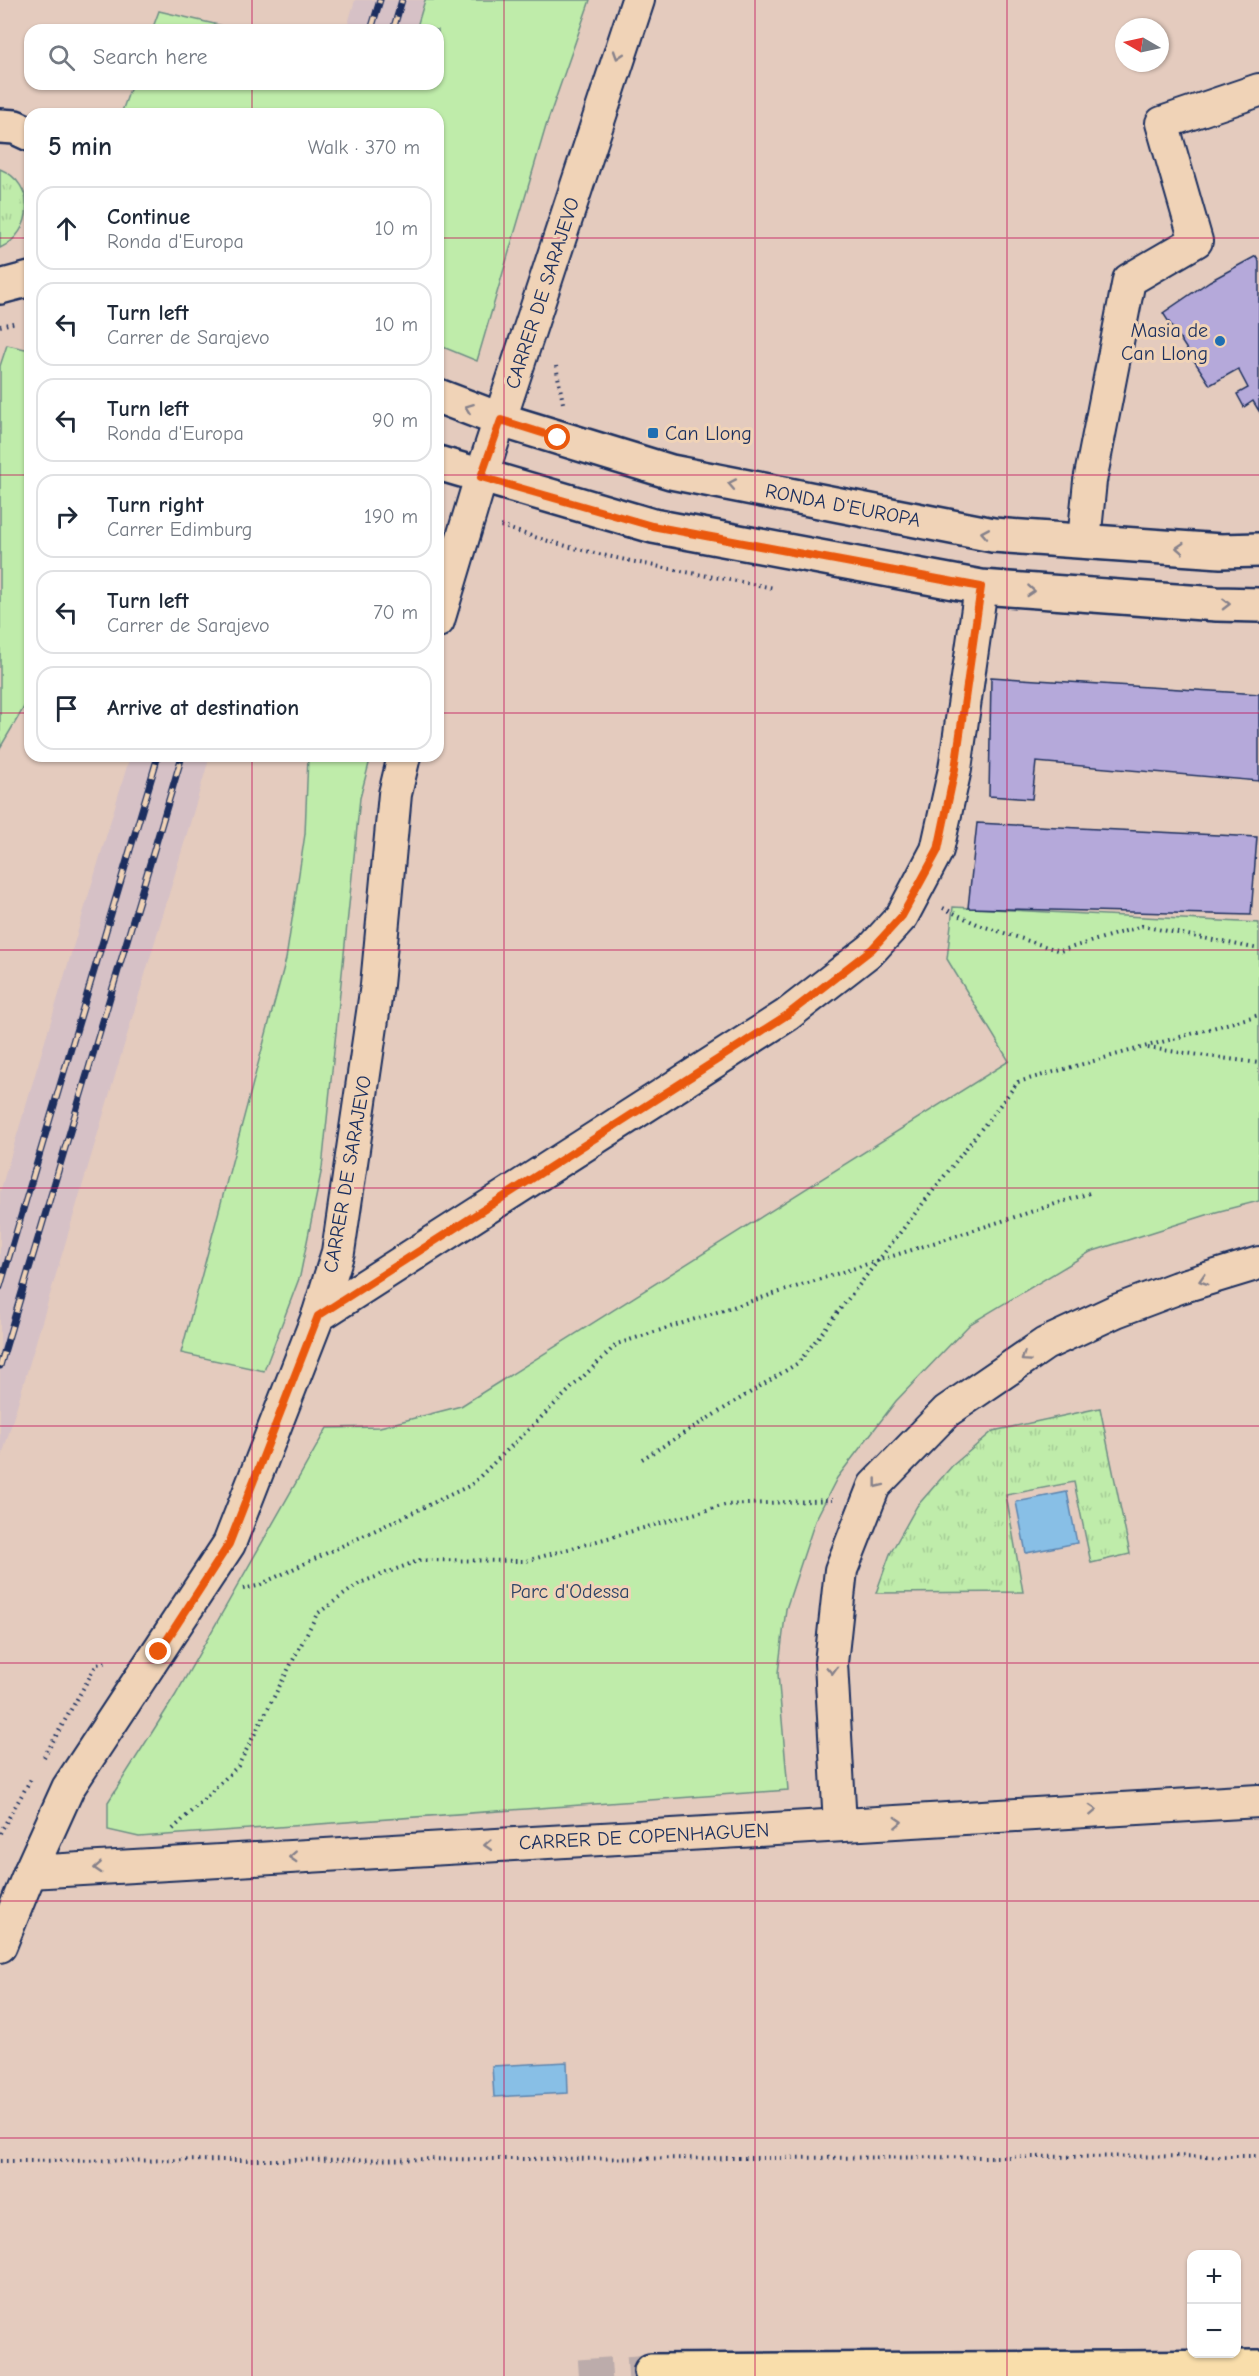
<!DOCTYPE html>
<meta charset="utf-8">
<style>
:root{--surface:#fff;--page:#f2f2f3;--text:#1f2937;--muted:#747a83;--line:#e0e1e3}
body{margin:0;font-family:"Comic Neue",sans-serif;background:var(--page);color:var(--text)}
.controls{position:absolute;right:18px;bottom:18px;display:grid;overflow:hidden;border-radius:12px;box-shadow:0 2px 4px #0004}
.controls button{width:54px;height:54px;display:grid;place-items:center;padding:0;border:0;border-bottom:2px solid var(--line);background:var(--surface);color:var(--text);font:30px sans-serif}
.compass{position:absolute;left:1115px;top:18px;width:54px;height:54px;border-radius:50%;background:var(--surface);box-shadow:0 2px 4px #0004;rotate:279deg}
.stop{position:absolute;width:18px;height:18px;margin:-14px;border:4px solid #ea580c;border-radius:50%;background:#fff}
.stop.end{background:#ea580c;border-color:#fff;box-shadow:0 2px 6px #0008}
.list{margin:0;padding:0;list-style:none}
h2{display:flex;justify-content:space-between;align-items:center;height:78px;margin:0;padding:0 24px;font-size:26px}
h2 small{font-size:20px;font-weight:400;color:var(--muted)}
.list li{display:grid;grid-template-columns:39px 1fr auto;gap:18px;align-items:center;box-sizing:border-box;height:84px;margin:0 12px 12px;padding:0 12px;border:2px solid var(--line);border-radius:18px}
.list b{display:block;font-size:22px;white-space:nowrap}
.list p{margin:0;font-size:20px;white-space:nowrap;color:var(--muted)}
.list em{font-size:20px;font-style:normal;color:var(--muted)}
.icon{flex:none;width:33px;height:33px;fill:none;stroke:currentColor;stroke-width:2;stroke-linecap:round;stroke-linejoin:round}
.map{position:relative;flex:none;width:1259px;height:2376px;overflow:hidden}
.search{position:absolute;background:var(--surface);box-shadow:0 2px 4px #0004;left:24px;top:24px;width:420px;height:66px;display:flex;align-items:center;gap:15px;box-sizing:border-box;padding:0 21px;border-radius:18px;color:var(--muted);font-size:22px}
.panel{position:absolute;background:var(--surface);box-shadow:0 2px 4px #0004;left:24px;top:108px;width:420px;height:654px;border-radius:18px}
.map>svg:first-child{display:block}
</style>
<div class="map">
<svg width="1259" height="2376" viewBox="0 0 1259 2376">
<defs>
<pattern id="grass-tufts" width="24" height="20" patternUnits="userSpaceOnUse" patternTransform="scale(1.5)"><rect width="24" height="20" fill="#bfecaa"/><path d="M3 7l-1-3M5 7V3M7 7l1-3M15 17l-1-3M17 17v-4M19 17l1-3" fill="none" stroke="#a4cb95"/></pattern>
</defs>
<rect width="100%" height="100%" fill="#e4cbbe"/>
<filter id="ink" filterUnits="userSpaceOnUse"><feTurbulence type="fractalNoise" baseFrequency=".0167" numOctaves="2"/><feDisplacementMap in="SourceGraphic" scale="12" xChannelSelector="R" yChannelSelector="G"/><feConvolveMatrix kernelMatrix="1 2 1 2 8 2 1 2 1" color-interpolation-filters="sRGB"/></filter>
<g filter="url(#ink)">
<!-- built -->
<g fill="#d6c1c6">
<path d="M 355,0 L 424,0 L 415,30 L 346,30 Z"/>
<path d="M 130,756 L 210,756 L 0,1463 L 0,1192 Z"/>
</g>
<!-- grass -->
<g fill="url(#grass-tufts)" stroke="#6d8e84" stroke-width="1.5">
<path d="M 0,169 C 37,184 34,233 0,248 Z"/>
<path d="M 1100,1408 L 1130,1554 L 1091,1563 L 1074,1482 L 1006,1495 L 1023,1592 L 876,1593 L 890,1554 L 917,1506 L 952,1466 L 993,1431 Z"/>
</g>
<!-- green -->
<g fill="#bfecaa" stroke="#6d8e84" stroke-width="1.5">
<path d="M 425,0 L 590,0 L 546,126 L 477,361 L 438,345 L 438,114 L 121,114 L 132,84 L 438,84 L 438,30 L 416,30 Z"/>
<path d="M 159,11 L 240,30 L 152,30 Z"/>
<path d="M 7,345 L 30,350 L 30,697 L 0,748 L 0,366 Z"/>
<path d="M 308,756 L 371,756 L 360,798 L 322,1168 L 300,1276 L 264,1371 L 181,1353 L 286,959 L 305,834 Z"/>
<path d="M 953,907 L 1259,923 L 1259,1201 L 1216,1212 L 1090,1252 L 970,1324 L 896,1401 L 837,1478 L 815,1521 L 786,1609 L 778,1673 L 788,1790 L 139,1837 L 108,1830 L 108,1802 L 175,1696 L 327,1428 L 380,1427 L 461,1406 L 1009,1061 L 947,959 Z"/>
</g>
<!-- water -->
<g fill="#88bfe6" stroke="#5c85b0" stroke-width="1.5">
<path d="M 1067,1492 L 1077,1543 L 1026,1553 L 1016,1502 Z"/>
<path d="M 567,2062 L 568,2093 L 494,2097 L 492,2066 Z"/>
</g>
<!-- building -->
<g fill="#b5a9da" stroke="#1b2f5e" stroke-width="1.5">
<path d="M 1256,256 L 1259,261 L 1259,411 L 1253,401 L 1244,407 L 1237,394 L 1248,388 L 1238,369 L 1210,385 L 1163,313 L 1210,281 Z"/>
<path d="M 991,677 L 1259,694 L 1259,781 L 1036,762 L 1032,799 L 989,796 Z"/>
<path d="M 977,823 L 1257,837 L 1251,915 L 968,908 Z"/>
</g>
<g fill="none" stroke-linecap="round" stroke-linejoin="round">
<!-- highway-tunnel -->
<path stroke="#bcacab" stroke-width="33" stroke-dasharray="33 16" stroke-linecap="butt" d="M 579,2376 L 651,2371"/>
<!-- street casing -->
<g stroke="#1b2f5e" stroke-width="36">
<g id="street">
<path d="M 1084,541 L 1090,481 L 1129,280 L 1196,241 L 1162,123 L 1259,90"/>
<path d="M 438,621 L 481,477 L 638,0"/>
<path d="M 318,1316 L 787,1015 L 872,949 L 902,916 L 937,850 L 955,769 L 981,587"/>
<path d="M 840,1825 L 831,1663 L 841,1570 L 874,1486 L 947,1411 L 1045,1344 L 1116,1311 L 1177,1288 L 1259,1263"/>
<path d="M 30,1872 L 1259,1801"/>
<path d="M 0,1946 L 30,1872 L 68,1788 L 229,1544 L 318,1316 L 338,1252 L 377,985 L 395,794 L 404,756"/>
</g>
</g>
<!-- secondary casing -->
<g stroke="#1b2f5e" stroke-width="38">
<g id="secondary">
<path d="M 0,126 L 15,127 L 30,134"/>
<path d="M 0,287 L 30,279"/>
<path d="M 438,396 L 501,420 L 671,472 L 993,535 L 1221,551 L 1259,550"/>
<path d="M 438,463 L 653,526 L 981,587 L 1217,604 L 1259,605"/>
</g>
</g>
<!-- highway casing -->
<g stroke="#1b2f5e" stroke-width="38">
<path id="highway" d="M 651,2371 L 1259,2367"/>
</g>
<!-- path -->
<g stroke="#1b2f5e" stroke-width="4" stroke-dasharray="1.5 4.5" stroke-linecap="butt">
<path d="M 0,326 L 17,322"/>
<path d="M 556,366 L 563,403"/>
<path d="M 501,526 C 589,557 683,571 774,588"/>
<path d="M 943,908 L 979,925 L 1060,951 L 1142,926 L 1259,949"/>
<path d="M 1148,1048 L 1259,1063"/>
<path d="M 642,1459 L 798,1363 L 1018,1082 L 1259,1015"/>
<path d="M 243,1589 L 257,1586 L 471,1485 L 617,1344 L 1093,1192"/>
<path d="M 44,1757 L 97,1664 L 108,1662"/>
<path d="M 173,1829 L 238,1766 L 317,1614 L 360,1583 L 420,1560 L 526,1561 L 725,1505 L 832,1500"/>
<path d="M 0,1833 L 31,1779"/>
<path d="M 0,2161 L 1259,2156"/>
</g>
<!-- street -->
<use href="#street" stroke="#f0d3b7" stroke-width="32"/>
<!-- secondary -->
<use href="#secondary" stroke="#f0d3b7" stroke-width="33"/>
<!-- highway -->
<use href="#highway" stroke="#f9deab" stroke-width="33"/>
<!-- rail casing -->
<g stroke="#1b2f5e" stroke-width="7">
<g id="rail">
<path d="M 371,30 L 380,0"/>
<path d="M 393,30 L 402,0"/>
<path d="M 0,1287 L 158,756"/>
<path d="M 0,1366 L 182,756"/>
</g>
</g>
<!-- rail -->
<use href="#rail" stroke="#f0d3b7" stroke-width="4.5" stroke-dasharray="14" stroke-linecap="butt"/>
</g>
<!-- one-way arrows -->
<defs><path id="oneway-chevron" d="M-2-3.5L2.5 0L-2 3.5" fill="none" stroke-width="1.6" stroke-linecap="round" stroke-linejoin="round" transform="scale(1.5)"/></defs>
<g stroke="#86818a">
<use href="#oneway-chevron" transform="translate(618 55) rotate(108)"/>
<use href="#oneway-chevron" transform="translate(469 408) rotate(-159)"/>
<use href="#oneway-chevron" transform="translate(732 484) rotate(-169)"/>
<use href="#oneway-chevron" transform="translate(985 533) rotate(-170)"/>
<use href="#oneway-chevron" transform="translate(1180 548) rotate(-176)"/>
<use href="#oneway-chevron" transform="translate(1031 591) rotate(4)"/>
<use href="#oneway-chevron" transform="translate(1226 604) rotate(1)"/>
<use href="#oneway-chevron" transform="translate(1203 1280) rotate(163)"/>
<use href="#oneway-chevron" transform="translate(1025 1358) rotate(146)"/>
<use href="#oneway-chevron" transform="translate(878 1484) rotate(128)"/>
<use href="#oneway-chevron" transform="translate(832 1670) rotate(88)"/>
<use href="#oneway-chevron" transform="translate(1093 1810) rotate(-3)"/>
<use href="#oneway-chevron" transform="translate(898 1822) rotate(-3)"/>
<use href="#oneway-chevron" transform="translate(488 1845) rotate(177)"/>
<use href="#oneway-chevron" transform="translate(293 1857) rotate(177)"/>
<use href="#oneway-chevron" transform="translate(98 1868) rotate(177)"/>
</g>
</g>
<g fill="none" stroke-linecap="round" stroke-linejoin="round" filter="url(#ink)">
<!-- route -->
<path stroke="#ea580c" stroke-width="8" d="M 159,1652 L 229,1544 L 318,1316 L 787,1015 L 872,949 L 902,916 L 938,850 L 955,769 L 981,587 L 652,526 L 481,477 L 501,420 L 558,438"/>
</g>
<!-- grid -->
<path fill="none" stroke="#c2185b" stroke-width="1.5" stroke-opacity="0.55" d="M 252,0 L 252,30M 504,0 L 504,2376M 755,0 L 755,2376M 1007,0 L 1007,2376M 252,84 L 252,114M 0,238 L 30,238M 438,238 L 1259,238M 0,475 L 30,475M 438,475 L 1259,475M 0,713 L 30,713M 438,713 L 1259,713M 252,756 L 252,2376M 0,950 L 1259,950M 0,1188 L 1259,1188M 0,1426 L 1259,1426M 0,1663 L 1259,1663M 0,1901 L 1259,1901M 0,2138 L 1259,2138"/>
<!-- markers -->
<g fill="#1f6fb2" stroke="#f0d3b7" stroke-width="2">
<circle cx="1220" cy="341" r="6"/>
<rect x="647" y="427" width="12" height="12" rx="3"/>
</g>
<g text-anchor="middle" stroke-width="6" stroke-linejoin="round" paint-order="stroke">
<!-- street labels -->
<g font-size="20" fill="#1b2f5e" stroke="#f0d3b7">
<text transform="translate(542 293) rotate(-72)" y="7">CARRER DE SARAJEVO</text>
<text transform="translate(843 505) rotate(11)" y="7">RONDA D'EUROPA</text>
<text transform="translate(347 1174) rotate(-80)" y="7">CARRER DE SARAJEVO</text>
<text transform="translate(644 1836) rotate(-3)" y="7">CARRER DE COPENHAGUEN</text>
</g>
<!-- poi labels -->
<g font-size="20" fill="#1b2f5e" stroke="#f0d3b7" text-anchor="end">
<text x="1208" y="337">Masia de<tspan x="1208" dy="23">Can Llong</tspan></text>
<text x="665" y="440" text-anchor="start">Can Llong</text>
</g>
<!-- park labels -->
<g font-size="20" fill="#2b4266" stroke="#f0d3b7">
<text x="570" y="1598">Parc d'Odessa</text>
</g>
</g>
</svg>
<div class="controls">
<button>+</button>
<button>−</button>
</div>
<svg class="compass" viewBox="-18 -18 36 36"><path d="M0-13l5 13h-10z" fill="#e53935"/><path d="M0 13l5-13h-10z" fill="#747a83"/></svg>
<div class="stop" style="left:558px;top:438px"></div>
<div class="stop end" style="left:159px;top:1652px"></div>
<div class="search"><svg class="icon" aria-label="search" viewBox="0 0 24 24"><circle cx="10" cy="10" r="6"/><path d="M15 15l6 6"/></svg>Search here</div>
<section class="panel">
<h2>5 min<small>Walk · 370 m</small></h2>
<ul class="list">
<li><svg class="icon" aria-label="ahead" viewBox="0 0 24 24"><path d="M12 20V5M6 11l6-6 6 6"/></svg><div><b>Continue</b><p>Ronda d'Europa</p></div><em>10 m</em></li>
<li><svg class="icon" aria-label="left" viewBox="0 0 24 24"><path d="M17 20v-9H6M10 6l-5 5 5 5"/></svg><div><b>Turn left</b><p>Carrer de Sarajevo</p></div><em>10 m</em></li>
<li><svg class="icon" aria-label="left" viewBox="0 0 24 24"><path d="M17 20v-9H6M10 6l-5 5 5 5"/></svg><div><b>Turn left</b><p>Ronda d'Europa</p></div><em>90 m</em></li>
<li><svg class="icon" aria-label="right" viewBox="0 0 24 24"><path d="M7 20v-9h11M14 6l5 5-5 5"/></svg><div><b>Turn right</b><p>Carrer Edimburg</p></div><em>190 m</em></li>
<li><svg class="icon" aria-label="left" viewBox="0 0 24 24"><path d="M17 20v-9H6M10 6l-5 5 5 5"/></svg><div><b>Turn left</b><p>Carrer de Sarajevo</p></div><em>70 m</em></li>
<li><svg class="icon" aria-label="arrive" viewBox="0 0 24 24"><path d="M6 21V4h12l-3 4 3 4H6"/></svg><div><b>Arrive at destination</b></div></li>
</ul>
</section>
</div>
